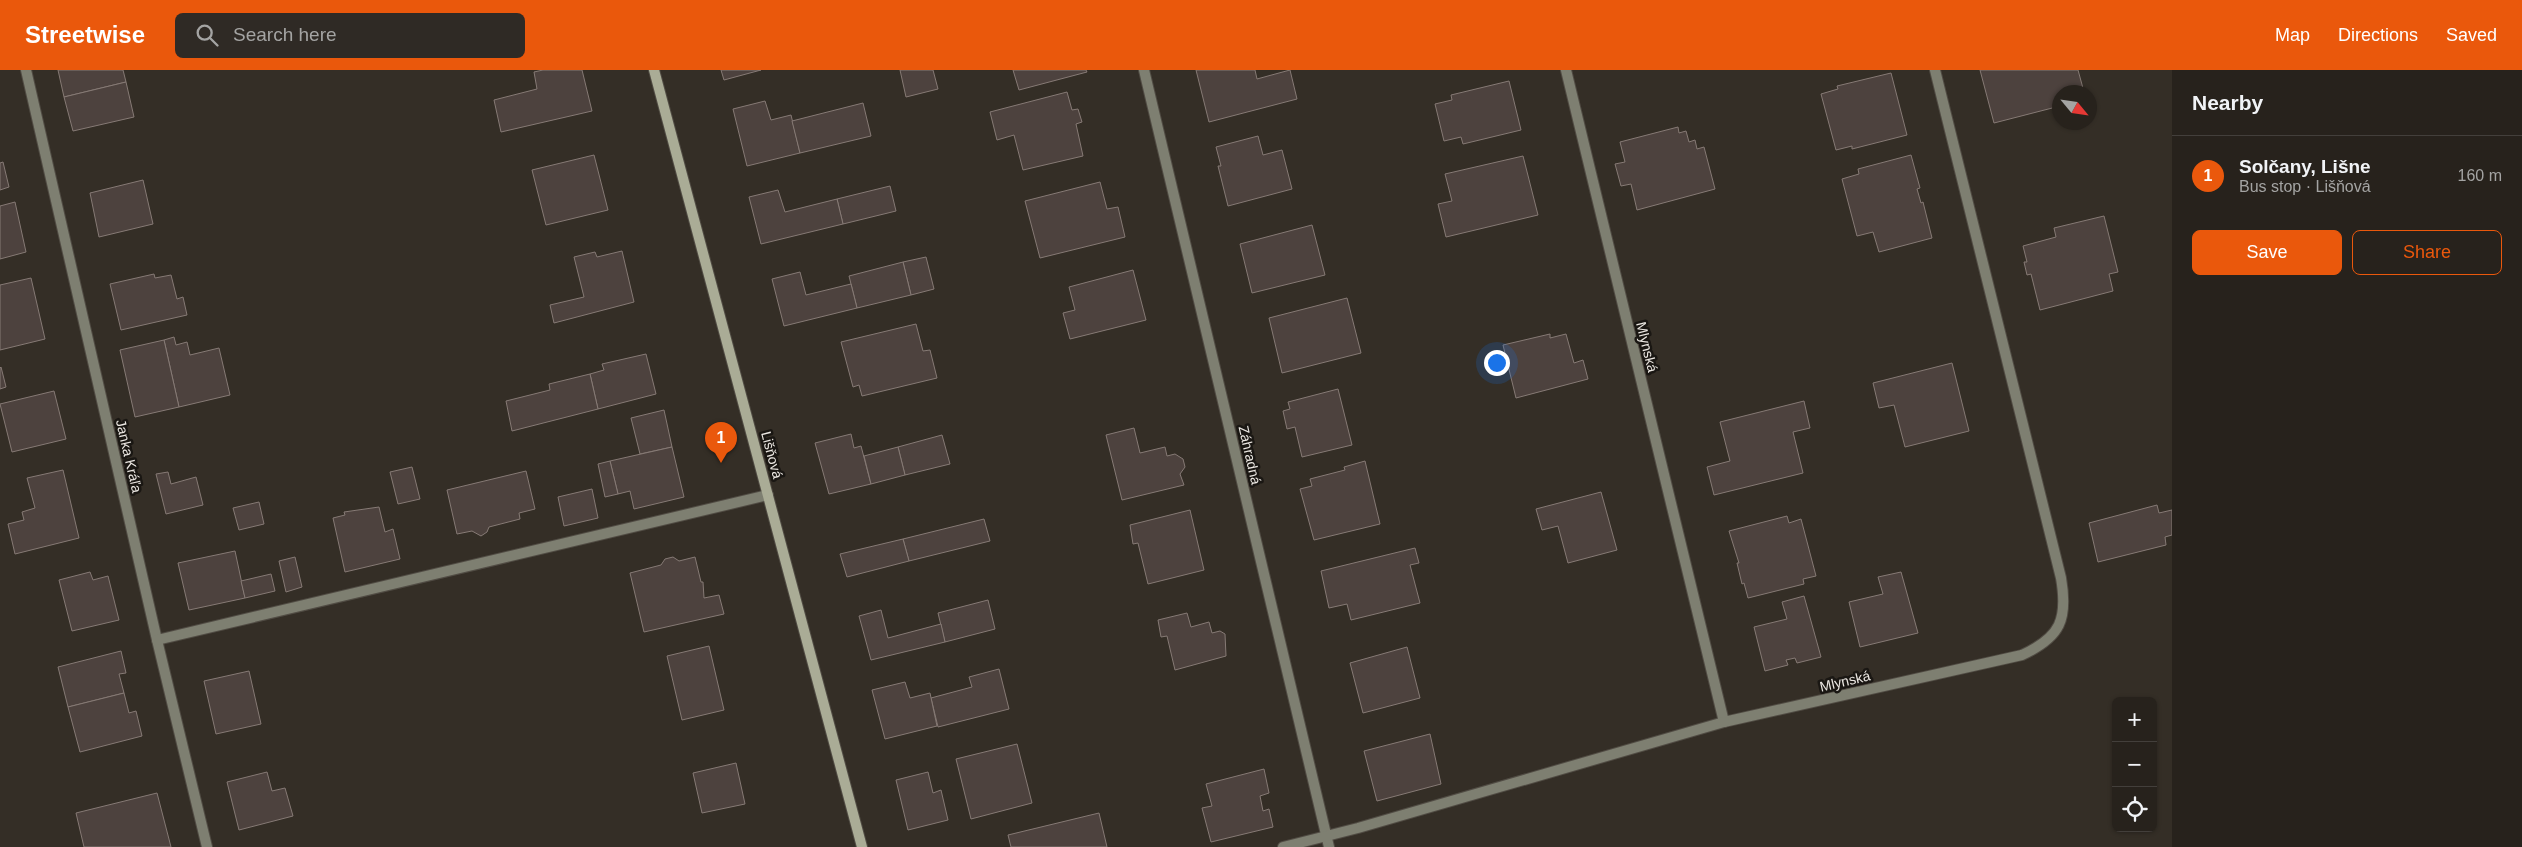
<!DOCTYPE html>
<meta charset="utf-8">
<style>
:root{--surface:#27221c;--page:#2f2a25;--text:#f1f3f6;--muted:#a4a4a3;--line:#433f3b;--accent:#ea580c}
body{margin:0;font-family:Helvetica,sans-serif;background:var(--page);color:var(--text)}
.controls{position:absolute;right:15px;bottom:15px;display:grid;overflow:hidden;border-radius:8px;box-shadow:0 1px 4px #0004}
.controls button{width:45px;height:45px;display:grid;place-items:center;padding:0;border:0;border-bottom:1px solid var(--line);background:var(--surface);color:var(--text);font:25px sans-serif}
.compass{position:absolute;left:2052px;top:15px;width:45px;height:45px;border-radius:50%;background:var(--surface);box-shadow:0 1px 4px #0004;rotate:119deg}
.you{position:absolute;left:1496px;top:292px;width:18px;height:18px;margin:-12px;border:4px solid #fff;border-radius:50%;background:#1a73e8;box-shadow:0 0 0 8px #1a73e833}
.badge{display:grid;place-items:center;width:32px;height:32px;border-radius:50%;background:var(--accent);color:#fff;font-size:16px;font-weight:700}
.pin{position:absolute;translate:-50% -41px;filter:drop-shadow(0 1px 2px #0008)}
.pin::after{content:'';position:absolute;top:26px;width:18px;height:15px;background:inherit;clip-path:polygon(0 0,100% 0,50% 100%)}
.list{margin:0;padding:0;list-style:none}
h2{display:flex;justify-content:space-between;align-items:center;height:65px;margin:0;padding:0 20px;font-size:21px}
h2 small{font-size:16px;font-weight:400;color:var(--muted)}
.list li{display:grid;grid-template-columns:32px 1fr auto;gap:15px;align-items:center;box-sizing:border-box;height:80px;padding:0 20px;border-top:1px solid var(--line)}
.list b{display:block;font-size:19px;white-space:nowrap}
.list p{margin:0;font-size:16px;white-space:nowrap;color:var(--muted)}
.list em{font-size:16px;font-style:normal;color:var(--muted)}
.actions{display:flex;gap:10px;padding:15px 20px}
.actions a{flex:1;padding:11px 0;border:1px solid var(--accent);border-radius:8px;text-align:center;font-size:18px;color:var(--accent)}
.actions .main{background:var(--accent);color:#fff}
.icon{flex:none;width:28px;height:28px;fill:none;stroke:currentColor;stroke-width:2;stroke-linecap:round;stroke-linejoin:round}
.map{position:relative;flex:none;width:2172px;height:777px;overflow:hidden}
header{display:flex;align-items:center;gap:30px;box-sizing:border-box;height:70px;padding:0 25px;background:var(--accent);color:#fff}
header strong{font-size:24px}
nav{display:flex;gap:28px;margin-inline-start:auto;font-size:18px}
.search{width:350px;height:45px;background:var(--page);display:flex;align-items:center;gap:12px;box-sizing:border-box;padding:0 18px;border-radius:8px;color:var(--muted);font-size:19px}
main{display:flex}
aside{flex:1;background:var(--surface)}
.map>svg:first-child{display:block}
</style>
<header>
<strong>Streetwise</strong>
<div class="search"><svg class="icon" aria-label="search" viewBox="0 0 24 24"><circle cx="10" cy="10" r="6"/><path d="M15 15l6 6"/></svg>Search here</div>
<nav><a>Map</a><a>Directions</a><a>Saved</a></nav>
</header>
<main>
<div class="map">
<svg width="2172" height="777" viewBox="0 0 2172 777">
<rect width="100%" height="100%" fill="#342e26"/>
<!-- building -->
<g fill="#4d423e" stroke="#867a75">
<path d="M 58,0 L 123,0 L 126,12 L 64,27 Z"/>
<path d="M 543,0 L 582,0 L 592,41 L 501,62 L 494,30 L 537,19 L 534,2 Z"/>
<path d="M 721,0 L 761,0 L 724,10 Z"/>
<path d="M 900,0 L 933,0 L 938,19 L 906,27 Z"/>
<path d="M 1013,0 L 1086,0 L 1087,2 L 1019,20 Z"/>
<path d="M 1196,0 L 1255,0 L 1257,9 L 1290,0 L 1297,29 L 1209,52 Z"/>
<path d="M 1980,0 L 2078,0 L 2084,22 L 2060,22 L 2060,36 L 1994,53 Z"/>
<path d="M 1891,3 L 1907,65 L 1852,79 L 1852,76 L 1836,80 L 1821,24 L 1838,19 L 1837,16 Z"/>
<path d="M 1509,11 L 1521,60 L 1463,74 L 1461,67 L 1444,71 L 1435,34 L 1452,30 L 1451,25 Z"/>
<path d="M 126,12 L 134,47 L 73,61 L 64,27 Z"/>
<path d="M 1067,22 L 1072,40 L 1078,39 L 1082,52 L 1076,54 L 1083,86 L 1023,100 L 1014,65 L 997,70 L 990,42 Z"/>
<path d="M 765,31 L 771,50 L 791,45 L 800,83 L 747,96 L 733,39 Z"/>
<path d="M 863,33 L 871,66 L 800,83 L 792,51 Z"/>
<path d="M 1678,57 L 1679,63 L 1686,61 L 1689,72 L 1695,70 L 1697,79 L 1704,77 L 1715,119 L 1637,140 L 1631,114 L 1621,116 L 1615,94 L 1625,92 L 1620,72 Z"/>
<path d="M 1258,66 L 1263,85 L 1282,80 L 1292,119 L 1228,136 L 1218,96 L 1221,96 L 1216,77 Z"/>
<path d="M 594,85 L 608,140 L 546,155 L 532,100 Z"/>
<path d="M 1911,85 L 1920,118 L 1917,119 L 1921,133 L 1923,132 L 1932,168 L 1879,182 L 1873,162 L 1857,166 L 1842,109 L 1859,104 L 1858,99 Z"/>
<path d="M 1523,86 L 1538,145 L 1446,167 L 1438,134 L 1452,131 L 1445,104 Z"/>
<path d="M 3,92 L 9,117 L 0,120 L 0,93 Z"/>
<path d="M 143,110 L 153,154 L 99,167 L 90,123 Z"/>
<path d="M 1100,112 L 1107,139 L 1118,137 L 1125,167 L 1040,188 L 1025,131 Z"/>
<path d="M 890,116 L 896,141 L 843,154 L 837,129 Z"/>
<path d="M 778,120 L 785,142 L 837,129 L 843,154 L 761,174 L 749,127 Z"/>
<path d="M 15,132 L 26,182 L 0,189 L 0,136 Z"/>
<path d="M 2104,146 L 2118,202 L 2109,204 L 2113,221 L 2040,240 L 2031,204 L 2027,205 L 2024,192 L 2027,192 L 2023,176 L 2056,167 L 2054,158 Z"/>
<path d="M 1312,155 L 1325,205 L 1252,223 L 1240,174 Z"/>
<path d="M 622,181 L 634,232 L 554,253 L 550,235 L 584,227 L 574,187 L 595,182 L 597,187 Z"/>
<path d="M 926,187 L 934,219 L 911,225 L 903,192 Z"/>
<path d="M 903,192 L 911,225 L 857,238 L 849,206 Z"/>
<path d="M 1133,200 L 1146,250 L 1070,269 L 1063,243 L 1075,240 L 1069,217 Z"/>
<path d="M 800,202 L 806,225 L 851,214 L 857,238 L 784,256 L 772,209 Z"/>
<path d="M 154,204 L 155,208 L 171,205 L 177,229 L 183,227 L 187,245 L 121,260 L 110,214 Z"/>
<path d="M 31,208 L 45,269 L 0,280 L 0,215 Z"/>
<path d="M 1347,228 L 1361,283 L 1282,303 L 1269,248 Z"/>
<path d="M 916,254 L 923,281 L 930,280 L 937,308 L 862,326 L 859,315 L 853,317 L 841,272 Z"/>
<path d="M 1550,264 L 1550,268 L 1566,264 L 1574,293 L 1583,290 L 1588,309 L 1516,328 L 1503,275 Z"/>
<path d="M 174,267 L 176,275 L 187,272 L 190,285 L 219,278 L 230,325 L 179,337 L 164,270 Z"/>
<path d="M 164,270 L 179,337 L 135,347 L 120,280 Z"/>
<path d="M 646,284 L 656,324 L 598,339 L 590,304 L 604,300 L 602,294 Z"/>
<path d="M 1952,293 L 1969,361 L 1905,377 L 1894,335 L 1879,338 L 1873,313 Z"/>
<path d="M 1,297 L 6,317 L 0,319 L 0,298 Z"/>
<path d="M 590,304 L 598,339 L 512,361 L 506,331 L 550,320 L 549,314 Z"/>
<path d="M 1338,319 L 1352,375 L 1302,387 L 1295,357 L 1287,359 L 1283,341 L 1290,339 L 1288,332 Z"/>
<path d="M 54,321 L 66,369 L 12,382 L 0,334 Z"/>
<path d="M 1804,331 L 1810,358 L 1793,362 L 1803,403 L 1714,425 L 1707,397 L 1730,391 L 1720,352 Z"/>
<path d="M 664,340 L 672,377 L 640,384 L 631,348 Z"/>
<path d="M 1134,358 L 1140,383 L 1165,377 L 1167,386 L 1175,384 L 1183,389 L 1185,397 L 1180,404 L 1184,415 L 1122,430 L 1106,365 Z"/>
<path d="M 851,364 L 854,378 L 861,376 L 871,414 L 829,424 L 815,373 Z"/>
<path d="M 942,365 L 950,394 L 905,405 L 898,377 Z"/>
<path d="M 672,377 L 684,427 L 634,439 L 630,421 L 618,424 L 610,391 Z"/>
<path d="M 898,377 L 905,405 L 871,414 L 864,386 Z"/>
<path d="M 610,391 L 618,424 L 605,427 L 598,394 Z"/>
<path d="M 1365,391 L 1380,454 L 1314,470 L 1300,419 L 1312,416 L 1310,409 L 1345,400 L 1344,397 Z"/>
<path d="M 412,397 L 420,429 L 398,434 L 390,402 Z"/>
<path d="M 63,400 L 79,468 L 15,484 L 8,454 L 24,450 L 22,442 L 35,438 L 27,408 Z"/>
<path d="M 526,401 L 535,439 L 519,443 L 520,449 L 489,457 L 487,462 L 481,466 L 472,461 L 457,464 L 447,420 Z"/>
<path d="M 168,402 L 171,414 L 196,407 L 203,435 L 166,444 L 156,404 Z"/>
<path d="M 592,419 L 598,448 L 564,456 L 558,427 Z"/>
<path d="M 1601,422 L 1617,480 L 1568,493 L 1558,456 L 1542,460 L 1536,439 Z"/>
<path d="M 259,432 L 264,454 L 239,460 L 233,438 Z"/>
<path d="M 2157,435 L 2159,443 L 2172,440 L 2172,465 L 2165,467 L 2166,475 L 2098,492 L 2089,453 Z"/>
<path d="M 379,437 L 385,462 L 393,459 L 400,489 L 345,502 L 333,448 L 345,445 L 344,442 Z"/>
<path d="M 1190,440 L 1204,500 L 1148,514 L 1138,473 L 1133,474 L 1130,455 Z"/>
<path d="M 1787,446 L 1789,453 L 1801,449 L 1816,506 L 1803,509 L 1804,514 L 1748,528 L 1744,513 L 1742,514 L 1737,493 L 1739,493 L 1729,461 Z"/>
<path d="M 984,449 L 990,471 L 909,491 L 903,469 Z"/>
<path d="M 903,469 L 909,491 L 847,507 L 840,484 Z"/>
<path d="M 1415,478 L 1419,493 L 1410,495 L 1420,533 L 1351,550 L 1347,534 L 1329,538 L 1321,501 Z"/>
<path d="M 235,481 L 245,528 L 189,540 L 178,493 Z"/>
<path d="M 295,487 L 302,517 L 286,522 L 279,491 Z"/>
<path d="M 673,487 L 679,491 L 695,487 L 701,512 L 703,512 L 704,528 L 719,525 L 724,544 L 644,562 L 630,503 L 661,495 L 665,489 Z"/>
<path d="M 90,502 L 93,510 L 108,506 L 119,550 L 72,561 L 59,510 Z"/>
<path d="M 1901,502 L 1918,563 L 1860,577 L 1849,532 L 1883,524 L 1878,507 Z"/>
<path d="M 271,504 L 275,521 L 245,528 L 241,511 Z"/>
<path d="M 1804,526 L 1821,587 L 1797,593 L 1795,588 L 1786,590 L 1788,595 L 1765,601 L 1754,557 L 1787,549 L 1782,532 Z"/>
<path d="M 988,530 L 995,559 L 945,572 L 938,543 Z"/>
<path d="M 881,540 L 888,568 L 941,554 L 945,572 L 871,590 L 859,546 Z"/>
<path d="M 1187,543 L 1191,557 L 1209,552 L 1212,563 L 1220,561 L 1225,564 L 1226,586 L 1175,600 L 1167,566 L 1161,567 L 1158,550 Z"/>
<path d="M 709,576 L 724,640 L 682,650 L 667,586 Z"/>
<path d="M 1407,577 L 1420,628 L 1363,643 L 1350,593 Z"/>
<path d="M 121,581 L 126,603 L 119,604 L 124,623 L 68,637 L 58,597 Z"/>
<path d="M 999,599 L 1009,639 L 938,657 L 931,628 L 972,617 L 969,607 Z"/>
<path d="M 249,601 L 261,654 L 216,664 L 204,611 Z"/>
<path d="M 905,612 L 910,628 L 930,623 L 937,656 L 885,669 L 872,620 Z"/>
<path d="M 124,623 L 129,643 L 136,641 L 142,666 L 80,682 L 68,637 Z"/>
<path d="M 1430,664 L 1441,714 L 1377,731 L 1364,681 Z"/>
<path d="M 1017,674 L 1032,733 L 971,749 L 956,689 Z"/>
<path d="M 736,693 L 745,734 L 702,743 L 693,703 Z"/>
<path d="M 1264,699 L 1269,723 L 1260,726 L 1263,741 L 1269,739 L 1273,757 L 1211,772 L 1202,738 L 1212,736 L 1206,714 Z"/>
<path d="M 267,702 L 272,721 L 285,718 L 293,746 L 239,760 L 227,712 Z"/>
<path d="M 928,702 L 933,723 L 941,720 L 948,750 L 908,760 L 896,710 Z"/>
<path d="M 157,723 L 171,777 L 84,777 L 76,743 Z"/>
<path d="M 1099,743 L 1107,777 L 1011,777 L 1008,765 Z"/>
</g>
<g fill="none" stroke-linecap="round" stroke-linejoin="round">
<!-- street casing -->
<g stroke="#514c44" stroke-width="12">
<g id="street">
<path d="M 26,0 L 157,570 L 207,777"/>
<path d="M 1144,0 L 1329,777"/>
<path d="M 1566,0 L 1724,652 L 2022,585 C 2061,567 2068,549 2061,508 L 1935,0"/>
<path d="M 157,570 L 768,425"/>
<path d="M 1283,777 L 1358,758 L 1724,652"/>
</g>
</g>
<!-- secondary casing -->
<g stroke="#514c44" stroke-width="12">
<path id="secondary" d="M 654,0 L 862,777"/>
</g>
<!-- street -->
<use href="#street" stroke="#7e7f71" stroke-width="10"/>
<!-- secondary -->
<use href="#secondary" stroke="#aaac96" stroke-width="10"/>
</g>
<g text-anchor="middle" stroke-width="5" stroke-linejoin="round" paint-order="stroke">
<!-- street labels -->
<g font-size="14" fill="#ece8e3" stroke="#1a1713">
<text transform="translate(1647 277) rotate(76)" y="5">Mlynská</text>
<text transform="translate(772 385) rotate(75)" y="5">Lišňová</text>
<text transform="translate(1250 385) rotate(77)" y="5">Záhradná</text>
<text transform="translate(129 386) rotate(77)" y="5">Janka Kráľa</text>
<text transform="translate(1845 611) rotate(-13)" y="5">Mlynská</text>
</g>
</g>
</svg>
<div class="controls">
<button>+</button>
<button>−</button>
<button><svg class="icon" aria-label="locate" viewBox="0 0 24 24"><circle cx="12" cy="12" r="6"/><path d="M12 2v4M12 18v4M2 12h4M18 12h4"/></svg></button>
</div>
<svg class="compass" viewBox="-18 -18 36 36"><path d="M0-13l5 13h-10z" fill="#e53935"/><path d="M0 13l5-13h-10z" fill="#a4a4a3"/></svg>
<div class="you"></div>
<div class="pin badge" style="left:721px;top:393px">1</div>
</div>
<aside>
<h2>Nearby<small></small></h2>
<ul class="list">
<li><span class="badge">1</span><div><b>Solčany, Lišne</b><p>Bus stop · Lišňová</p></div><em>160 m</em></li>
</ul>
<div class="actions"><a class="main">Save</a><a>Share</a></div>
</aside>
</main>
